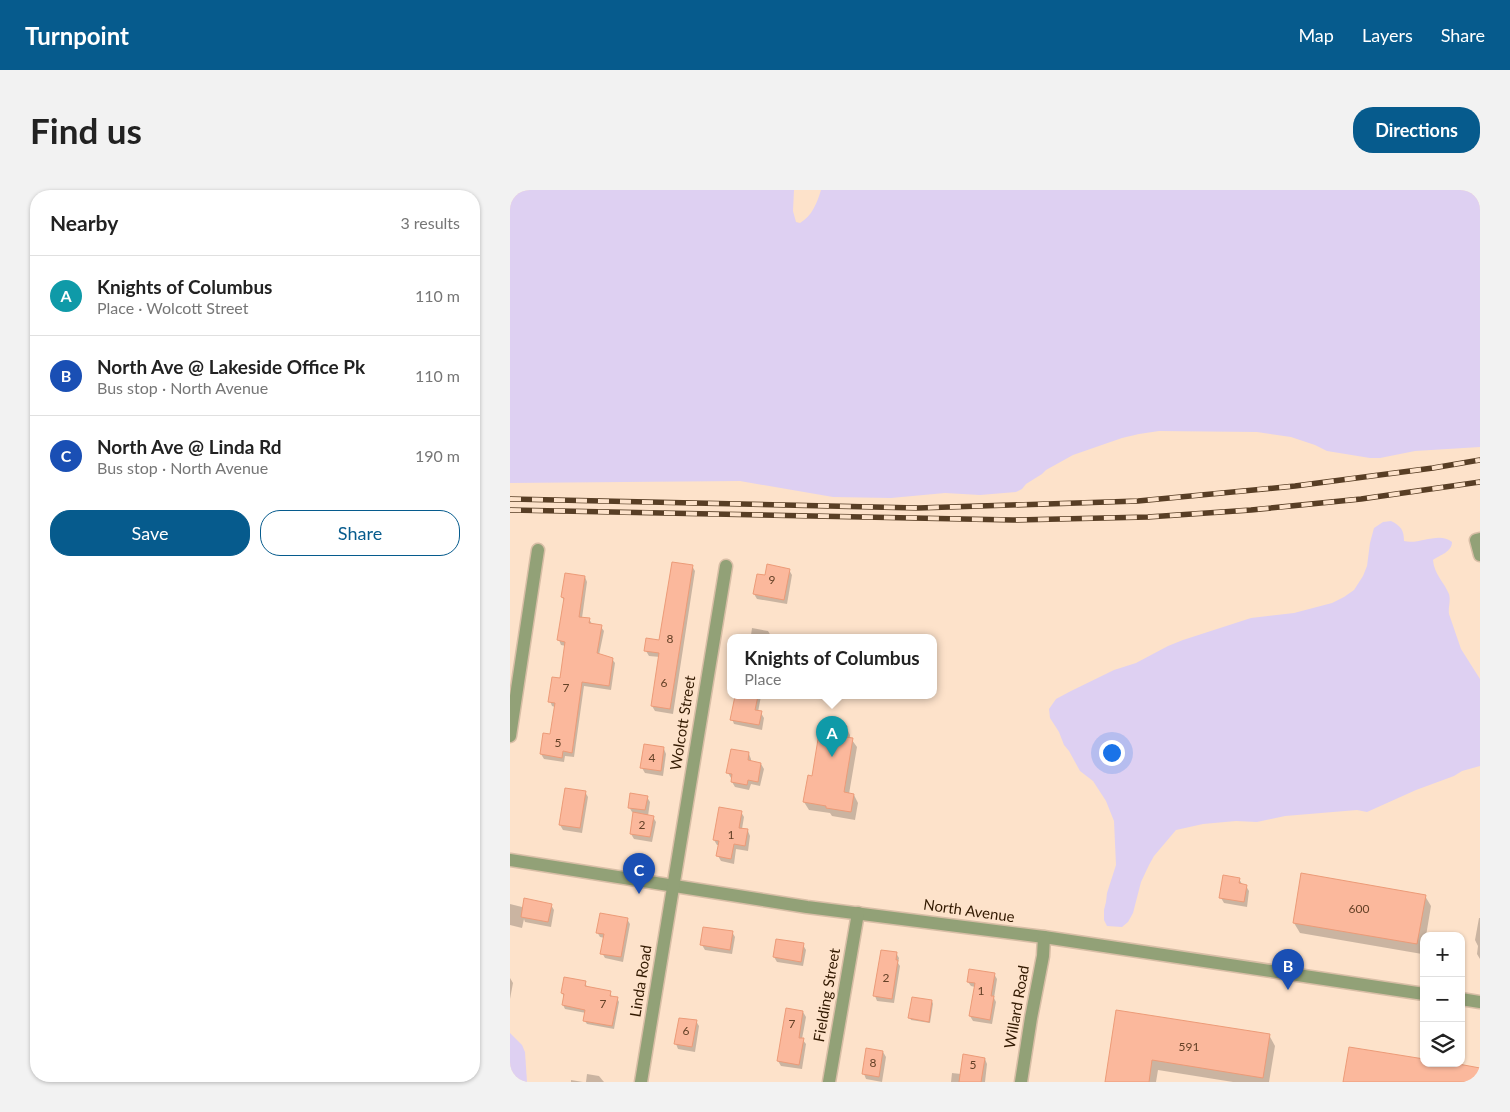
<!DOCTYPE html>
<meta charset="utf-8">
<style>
:root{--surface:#fff;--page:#f2f2f2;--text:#222;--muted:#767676;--line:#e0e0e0;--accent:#065b8d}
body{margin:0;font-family:Lato,sans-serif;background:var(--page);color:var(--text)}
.controls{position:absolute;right:15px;bottom:15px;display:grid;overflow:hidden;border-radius:10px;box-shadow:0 1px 4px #0004}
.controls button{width:45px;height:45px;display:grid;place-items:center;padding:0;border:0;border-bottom:1px solid var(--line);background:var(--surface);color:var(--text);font:25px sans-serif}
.you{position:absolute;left:601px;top:562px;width:18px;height:18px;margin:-12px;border:4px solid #fff;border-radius:50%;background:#1a73e8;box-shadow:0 0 0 8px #1a73e833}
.badge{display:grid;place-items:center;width:32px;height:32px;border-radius:50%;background:var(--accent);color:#fff;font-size:16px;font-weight:700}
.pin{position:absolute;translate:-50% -41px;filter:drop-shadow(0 1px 2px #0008)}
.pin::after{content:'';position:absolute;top:26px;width:18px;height:15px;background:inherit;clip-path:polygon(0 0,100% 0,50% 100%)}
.popup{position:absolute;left:217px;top:444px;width:210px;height:65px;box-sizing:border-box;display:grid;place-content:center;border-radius:10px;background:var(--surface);filter:drop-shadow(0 1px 4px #0005);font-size:16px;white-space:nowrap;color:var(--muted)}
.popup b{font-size:19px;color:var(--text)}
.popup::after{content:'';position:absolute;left:50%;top:100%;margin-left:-10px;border:10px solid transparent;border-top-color:var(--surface)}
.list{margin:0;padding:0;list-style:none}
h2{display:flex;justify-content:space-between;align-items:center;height:65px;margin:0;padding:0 20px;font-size:21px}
h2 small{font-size:16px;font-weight:400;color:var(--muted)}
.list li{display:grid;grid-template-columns:32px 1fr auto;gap:15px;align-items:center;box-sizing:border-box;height:80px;padding:0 20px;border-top:1px solid var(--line)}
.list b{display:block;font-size:19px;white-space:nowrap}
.list p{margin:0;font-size:16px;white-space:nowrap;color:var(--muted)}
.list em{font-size:16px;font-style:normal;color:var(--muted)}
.actions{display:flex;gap:10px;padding:15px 20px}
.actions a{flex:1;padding:11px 0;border:1px solid var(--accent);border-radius:20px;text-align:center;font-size:18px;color:var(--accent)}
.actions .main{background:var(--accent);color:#fff}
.icon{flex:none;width:28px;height:28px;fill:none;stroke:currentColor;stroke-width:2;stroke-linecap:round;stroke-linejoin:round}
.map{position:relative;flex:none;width:970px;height:892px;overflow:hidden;border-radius:20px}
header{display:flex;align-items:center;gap:30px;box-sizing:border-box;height:70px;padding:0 25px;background:var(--accent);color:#fff}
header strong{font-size:24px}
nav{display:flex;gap:28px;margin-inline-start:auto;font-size:18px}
.intro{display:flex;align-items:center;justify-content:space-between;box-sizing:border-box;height:120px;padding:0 30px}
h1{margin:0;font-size:35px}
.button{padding:12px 22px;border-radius:20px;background:var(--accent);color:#fff;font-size:18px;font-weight:700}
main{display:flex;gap:30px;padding:0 30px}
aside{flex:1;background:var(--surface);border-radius:20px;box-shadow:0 1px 4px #0004}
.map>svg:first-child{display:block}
</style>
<header>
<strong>Turnpoint</strong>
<nav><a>Map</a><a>Layers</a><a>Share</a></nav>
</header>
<div class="intro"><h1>Find us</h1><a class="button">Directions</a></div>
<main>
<aside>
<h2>Nearby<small>3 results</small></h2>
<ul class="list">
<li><span class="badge" style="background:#0f9aa8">A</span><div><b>Knights of Columbus</b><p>Place · Wolcott Street</p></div><em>110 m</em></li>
<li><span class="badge" style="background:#1a4fb4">B</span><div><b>North Ave @ Lakeside Office Pk</b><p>Bus stop · North Avenue</p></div><em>110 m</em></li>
<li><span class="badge" style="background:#1a4fb4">C</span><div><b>North Ave @ Linda Rd</b><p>Bus stop · North Avenue</p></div><em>190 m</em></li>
</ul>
<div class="actions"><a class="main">Save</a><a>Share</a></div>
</aside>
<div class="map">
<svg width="970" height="892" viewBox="0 0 970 892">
<rect width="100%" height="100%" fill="#fde2ca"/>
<!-- green -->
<g fill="#ded0f2">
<path d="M 2,0 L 284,0 L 283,21 L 286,32 L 290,33 C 302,26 307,13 311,0 L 970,0 L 970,257 L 905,261 L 870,268 L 860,268 L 817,261 L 805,255 L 781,247 L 747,242 L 649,241 L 629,244 L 612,248 L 563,265 L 536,280 L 532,284 L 516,294 L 512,299 L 506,302 L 470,305 L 435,303 L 381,308 L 323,307 L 230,291 L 0,293 L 0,3 Z"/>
<path d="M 881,331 C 891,336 894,340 894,351 C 909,355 929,341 942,352 C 942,362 930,365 923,370 C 924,384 934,392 939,404 C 941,411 938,417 939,424 L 951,459 L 970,489 L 970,576 L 952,581 L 944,586 L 906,600 L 857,622 L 847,620 L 775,626 L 747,632 L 726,631 L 693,634 L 666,640 L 644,666 L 639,675 L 631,692 L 623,723 L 618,732 L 612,737 L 597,736 L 594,730 L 594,720 L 596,712 L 597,703 L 606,675 L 604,631 L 596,611 L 583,591 L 570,581 L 559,561 L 554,555 L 549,542 L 540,528 L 539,519 L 546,509 L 561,501 L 604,480 L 626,473 L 658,456 L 673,450 L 741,428 L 784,423 L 822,413 L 834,407 L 844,400 L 853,386 L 857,376 L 860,353 L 864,338 L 873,332 Z"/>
<path d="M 0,843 L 12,855 L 15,862 L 17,892 L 0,892 Z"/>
</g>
<!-- shadow -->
<g fill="#0003">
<path d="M 182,376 L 185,381 L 163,524 L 145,521 L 142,516 L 150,467 L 139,466 L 136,461 L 150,451 Z"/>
<path d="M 279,380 L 282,385 L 277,414 L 247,409 L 244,404 L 256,387 Z"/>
<path d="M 75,387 L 77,392 L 72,428 L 79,429 L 82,434 L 91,437 L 94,441 L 89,465 L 102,469 L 105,473 L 101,500 L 74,496 L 64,567 L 55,566 L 54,572 L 34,569 L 31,564 L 41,546 L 45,517 L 42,516 L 40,511 L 51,490 L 56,456 L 51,455 L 49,450 L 54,411 L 52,407 Z"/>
<path d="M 242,438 L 258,441 L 261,446 L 261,448 L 237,448 L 238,444 L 241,445 Z"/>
<path d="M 226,506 L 251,506 L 248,522 L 251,523 L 254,528 L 252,540 L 224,534 L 222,529 Z"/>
<path d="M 336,537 L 340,545 L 340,549 L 342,550 L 347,557 L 339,604 L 344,605 L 348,613 L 345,630 L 322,626 L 320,623 L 299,620 L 294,612 L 318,545 Z"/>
<path d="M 154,559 L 156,564 L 153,586 L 135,583 L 132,578 Z"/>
<path d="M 239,564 L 241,569 L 241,572 L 251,574 L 254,579 L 250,596 L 241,594 L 239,600 L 225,597 L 222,592 L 223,588 L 221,588 L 218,583 Z"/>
<path d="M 75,602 L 78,607 L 72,643 L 53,640 L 50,635 Z"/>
<path d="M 137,607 L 140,612 L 138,626 L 143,627 L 146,632 L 142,652 L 124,649 L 121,644 L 124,623 L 122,622 L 119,617 Z"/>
<path d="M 231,622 L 234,627 L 232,639 L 238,641 L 240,646 L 238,661 L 226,659 L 224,674 L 211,671 L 208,666 L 210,655 L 207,655 L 204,650 Z"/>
<path d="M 729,689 L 732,694 L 736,696 L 739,701 L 737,717 L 714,713 L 711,708 Z"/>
<path d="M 915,706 L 921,716 L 916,746 L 914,746 L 912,764 L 790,743 L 784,733 Z"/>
<path d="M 0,714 L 12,717 L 14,720 L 41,715 L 44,720 L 41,737 L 15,732 L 14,729 L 12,738 L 0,735 Z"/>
<path d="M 969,728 L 970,728 L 970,769 L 967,764 L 968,756 L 965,750 Z"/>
<path d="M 117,729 L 120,734 L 113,772 L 95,768 L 92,763 L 95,748 L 90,747 L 87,742 Z"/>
<path d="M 222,742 L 225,747 L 222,764 L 195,760 L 192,755 Z"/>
<path d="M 293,755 L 296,760 L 293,776 L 267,772 L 264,767 Z"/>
<path d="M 386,763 L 389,768 L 388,773 L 390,776 L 384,813 L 367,811 L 365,806 Z"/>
<path d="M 484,784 L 487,789 L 484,808 L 486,812 L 482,834 L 463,831 L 460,826 L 465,797 L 461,796 L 458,792 Z"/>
<path d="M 0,788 L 3,793 L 0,809 Z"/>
<path d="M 75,792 L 77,797 L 100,802 L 102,807 L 107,808 L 109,812 L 104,839 L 77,834 L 74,830 L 76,823 L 55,819 L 53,815 L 54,807 L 52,803 Z"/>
<path d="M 422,811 L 423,814 L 420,833 L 401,830 L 400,828 Z"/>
<path d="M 607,821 L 759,845 L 765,856 L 759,892 L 723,892 L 648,880 L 646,892 L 596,892 Z"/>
<path d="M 293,822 L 296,827 L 292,849 L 296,854 L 292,879 L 271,876 L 268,871 Z"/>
<path d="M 186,831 L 189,836 L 185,862 L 168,859 L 166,854 Z"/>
<path d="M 373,862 L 376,867 L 372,892 L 356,889 L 354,884 Z"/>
<path d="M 475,869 L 477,874 L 475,892 L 441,892 L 442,883 L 451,884 Z"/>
<path d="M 77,884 L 89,886 L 94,892 L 76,892 Z"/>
<path d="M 61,890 L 73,892 L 61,892 Z"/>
</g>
<!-- building -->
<g fill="#fbb89c" stroke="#ec9b78">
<path d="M 162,372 L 183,375 L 160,519 L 141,516 L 149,463 L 134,461 L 136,448 L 149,450 Z"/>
<path d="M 257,374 L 280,379 L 274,410 L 243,404 L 247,384 L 255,385 Z"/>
<path d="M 55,383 L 75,386 L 69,427 L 80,428 L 79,433 L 92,435 L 87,463 L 103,468 L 99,496 L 72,492 L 62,563 L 53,561 L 52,568 L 30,564 L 33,543 L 40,544 L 45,513 L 38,512 L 42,487 L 50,488 L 55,452 L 47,450 L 54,408 L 51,407 Z"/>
<path d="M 225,506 L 248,506 L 245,520 L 252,521 L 249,535 L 220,530 Z"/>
<path d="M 319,533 L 337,536 L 335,547 L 343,548 L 334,602 L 344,604 L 341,622 L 316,618 L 316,616 L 293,612 L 298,585 L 302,586 L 309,543 L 317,544 Z"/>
<path d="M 134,554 L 154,557 L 151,581 L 130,578 Z"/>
<path d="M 221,559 L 239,562 L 238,570 L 251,573 L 248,592 L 238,590 L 237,595 L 221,592 L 222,584 L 216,583 Z"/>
<path d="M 55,598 L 76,601 L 70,638 L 49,635 Z"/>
<path d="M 120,603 L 138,606 L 135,620 L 118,618 Z"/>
<path d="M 209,617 L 232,621 L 229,638 L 238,639 L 235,656 L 224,654 L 221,669 L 206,666 L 209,651 L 203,650 Z"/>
<path d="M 123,622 L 144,626 L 140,647 L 120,644 Z"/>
<path d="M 791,683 L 916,705 L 907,754 L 783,733 Z"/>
<path d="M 713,685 L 730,688 L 729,693 L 737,695 L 734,712 L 709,708 Z"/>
<path d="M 14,708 L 42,714 L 38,732 L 11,727 Z"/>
<path d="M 90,723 L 118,728 L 111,767 L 90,764 L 94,744 L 86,743 Z"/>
<path d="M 193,737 L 223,741 L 220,760 L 190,755 Z"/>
<path d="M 266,749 L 294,753 L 291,772 L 263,767 Z"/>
<path d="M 371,760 L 387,762 L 386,770 L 388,770 L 382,809 L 363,806 Z"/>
<path d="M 459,779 L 485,783 L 481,806 L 484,806 L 480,830 L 459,826 L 465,793 L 457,792 Z"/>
<path d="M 54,787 L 76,791 L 75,796 L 101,801 L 100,806 L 108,807 L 102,836 L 73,831 L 75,820 L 52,815 L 54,804 L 51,803 Z"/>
<path d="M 402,807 L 422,810 L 419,832 L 398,828 Z"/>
<path d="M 276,818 L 293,821 L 289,848 L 294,848 L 289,875 L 267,871 Z"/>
<path d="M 606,820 L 760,844 L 753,888 L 642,870 L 639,892 L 595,892 Z"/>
<path d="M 169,828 L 187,830 L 182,857 L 164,854 Z"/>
<path d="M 839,857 L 914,869 L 914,873 L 943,873 L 970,878 L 970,892 L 833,892 Z"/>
<path d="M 356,858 L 373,861 L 369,887 L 352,884 Z"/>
<path d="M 453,864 L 475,868 L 471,892 L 449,892 Z"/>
</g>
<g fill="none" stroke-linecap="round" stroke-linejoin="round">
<!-- minor casing -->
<g stroke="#d8bea6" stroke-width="15">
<g id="minor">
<path d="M 970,349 L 966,350 L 970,365"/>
<path d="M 0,546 L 28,360"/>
<path d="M 0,670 L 297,717 L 534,747 L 914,804"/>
<path d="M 951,809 L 970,812"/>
<path d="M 131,892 L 216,376"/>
<path d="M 319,892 L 348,723"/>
<path d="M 511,892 L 521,828 L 533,766 L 534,747"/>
</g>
</g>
<!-- minor -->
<use href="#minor" stroke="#92a177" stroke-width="12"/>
<!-- rail casing -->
<g stroke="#583e25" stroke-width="5.5">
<g id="rail">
<path d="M 0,309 L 408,318 L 628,311 L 785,296 L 923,278 L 970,270"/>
<path d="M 0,320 L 503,330 L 638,327 L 741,320 L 851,309 L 970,292"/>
</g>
</g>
<!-- rail -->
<use href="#rail" stroke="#fde2ca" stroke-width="4" stroke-dasharray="11" stroke-linecap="butt"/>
</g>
<g text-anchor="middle" stroke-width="4.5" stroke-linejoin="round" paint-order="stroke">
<!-- number labels -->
<g font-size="12" fill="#644127">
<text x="262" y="394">9</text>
<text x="160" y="453">8</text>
<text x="154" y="497">6</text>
<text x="56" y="502">7</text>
<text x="48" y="557">5</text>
<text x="142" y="572">4</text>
<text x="132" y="639">2</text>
<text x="221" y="649">1</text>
<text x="849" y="723">600</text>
<text x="376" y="792">2</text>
<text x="471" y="805">1</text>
<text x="93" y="818">7</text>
<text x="282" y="838">7</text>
<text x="176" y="845">6</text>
<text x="679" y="861">591</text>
<text x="363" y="877">8</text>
<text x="463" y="879">5</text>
</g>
<!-- street labels -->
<g font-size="15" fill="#321900" stroke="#fde2ca">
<text transform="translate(173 533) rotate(-81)" y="5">Wolcott Street</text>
<text transform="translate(459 721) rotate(8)" y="5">North Avenue</text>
<text transform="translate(131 791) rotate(-81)" y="5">Linda Road</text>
<text transform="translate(317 805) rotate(-80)" y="5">Fielding Street</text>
<text transform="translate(507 817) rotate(-80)" y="5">Willard Road</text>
</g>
</g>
</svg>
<div class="controls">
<button>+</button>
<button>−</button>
<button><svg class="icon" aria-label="layers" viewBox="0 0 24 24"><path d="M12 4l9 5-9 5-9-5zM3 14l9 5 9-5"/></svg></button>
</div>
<div class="you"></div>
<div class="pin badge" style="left:322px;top:567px;background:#0f9aa8">A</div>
<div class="popup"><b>Knights of Columbus</b>Place</div>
<div class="pin badge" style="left:778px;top:800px;background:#1a4fb4">B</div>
<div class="pin badge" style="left:129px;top:704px;background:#1a4fb4">C</div>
</div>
</main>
